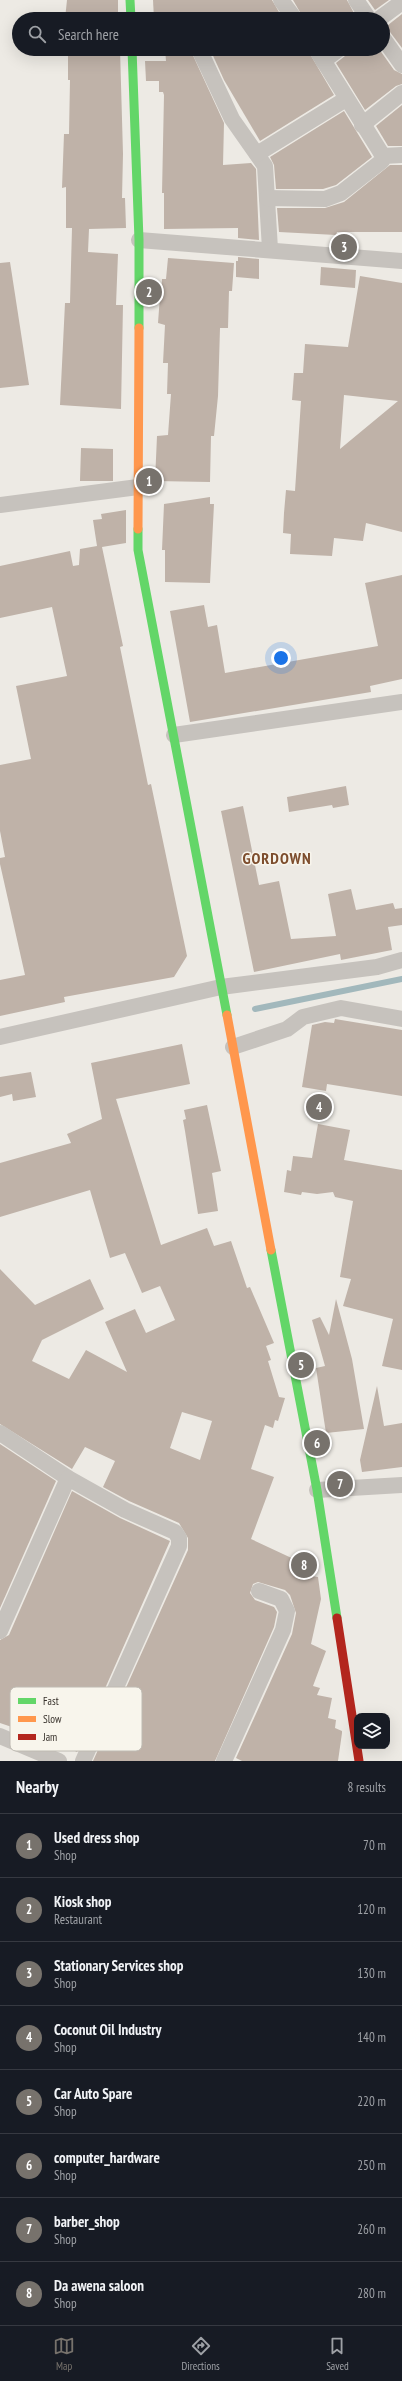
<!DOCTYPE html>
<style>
:root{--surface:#171b24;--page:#242831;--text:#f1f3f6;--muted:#9ea1a6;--line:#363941;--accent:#77726c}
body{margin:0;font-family:"PT Sans Narrow",sans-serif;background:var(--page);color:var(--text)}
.controls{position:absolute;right:12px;bottom:12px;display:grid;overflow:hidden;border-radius:8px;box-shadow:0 4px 16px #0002}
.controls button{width:36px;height:36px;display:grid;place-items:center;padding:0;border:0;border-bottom:1px solid var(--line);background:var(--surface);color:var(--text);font:20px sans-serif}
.you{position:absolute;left:281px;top:658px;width:14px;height:14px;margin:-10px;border:3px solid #fff;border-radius:50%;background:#1a73e8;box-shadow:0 0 0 6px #1a73e833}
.badge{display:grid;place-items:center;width:26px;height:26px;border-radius:50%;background:var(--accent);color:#fff;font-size:13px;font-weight:700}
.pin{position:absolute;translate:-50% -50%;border:2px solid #fff;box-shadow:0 1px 4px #0006}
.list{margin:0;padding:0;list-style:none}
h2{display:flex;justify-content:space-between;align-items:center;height:52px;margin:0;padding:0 16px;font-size:17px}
h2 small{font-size:13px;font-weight:400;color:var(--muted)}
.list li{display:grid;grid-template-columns:26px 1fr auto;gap:12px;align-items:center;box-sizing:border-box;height:64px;padding:0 16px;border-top:1px solid var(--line)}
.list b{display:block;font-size:15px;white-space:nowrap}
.list p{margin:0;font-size:13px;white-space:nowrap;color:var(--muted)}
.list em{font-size:13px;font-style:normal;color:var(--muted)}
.icon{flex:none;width:22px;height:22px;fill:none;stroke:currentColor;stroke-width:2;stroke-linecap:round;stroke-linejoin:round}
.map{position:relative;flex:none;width:402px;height:1761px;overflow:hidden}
.search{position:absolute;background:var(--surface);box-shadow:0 4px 16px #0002;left:12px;right:12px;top:12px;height:44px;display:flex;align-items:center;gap:10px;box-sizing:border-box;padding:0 14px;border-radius:22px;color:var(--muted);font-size:15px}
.sheet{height:564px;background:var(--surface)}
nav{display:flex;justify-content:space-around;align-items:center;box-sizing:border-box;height:56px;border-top:1px solid var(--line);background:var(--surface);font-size:11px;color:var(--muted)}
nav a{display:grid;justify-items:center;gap:2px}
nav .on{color:var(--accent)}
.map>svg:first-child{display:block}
</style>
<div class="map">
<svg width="402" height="1761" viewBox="0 0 402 1761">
<rect width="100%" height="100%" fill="#edeae4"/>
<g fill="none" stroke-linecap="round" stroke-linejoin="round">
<!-- stream -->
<path stroke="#a2b8bc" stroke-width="6" d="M 255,1009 L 402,979"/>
</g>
<!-- building -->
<g fill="#bfb2a8" fill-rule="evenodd">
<path d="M 67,0 L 118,0 L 118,19 L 65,19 Z"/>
<path d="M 153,0 L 272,0 L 283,19 L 154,19 Z"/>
<path d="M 293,0 L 347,0 L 357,19 L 304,19 Z"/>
<path d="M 368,0 L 389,0 L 375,10 Z"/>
<path d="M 402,14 L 402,48 L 390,32 L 383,29 Z"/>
<path d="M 65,49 L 120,49 L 123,154 L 122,198 L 125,198 L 126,228 L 89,229 L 88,252 L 118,254 L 116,305 L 123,305 L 121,409 L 60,405 L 65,303 L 70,303 L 72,228 L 66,228 L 66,187 L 62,188 L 64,134 L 69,134 L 70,80 L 68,80 L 68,53 L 65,53 Z"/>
<path d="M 165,49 L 190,49 L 224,123 L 223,165 L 251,163 L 256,169 L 259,240 L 238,238 L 238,228 L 164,229 L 164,193 L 162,193 L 164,95 L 163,92 L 159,92 L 159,81 L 146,81 L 145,61 L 166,61 Z"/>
<path d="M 210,49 L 307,49 L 334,95 L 260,141 L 224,80 Z"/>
<path d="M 348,49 L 379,49 L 394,70 L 402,74 L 402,84 L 396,86 L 365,110 L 336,63 L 345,56 Z"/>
<path d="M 402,105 L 402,146 L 388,146 L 376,126 Z"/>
<path d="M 344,111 L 372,157 L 336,185 L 323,189 L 276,189 L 274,165 L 270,157 Z"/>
<path d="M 390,165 L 402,165 L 402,232 L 337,232 L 336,235 L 279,232 L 277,208 L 325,208 L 344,202 Z"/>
<path d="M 238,257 L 259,259 L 259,279 L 236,277 L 236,261 L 238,261 Z"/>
<path d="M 168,258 L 234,263 L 232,291 L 229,291 L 228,328 L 220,328 L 218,396 L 214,436 L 211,436 L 210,482 L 155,481 L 157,436 L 168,435 L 171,394 L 167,394 L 168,363 L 163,363 L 165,325 L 158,323 L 160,296 L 161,296 L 162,279 L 166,279 Z"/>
<path d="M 10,262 L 29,385 L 0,388 L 0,263 Z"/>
<path d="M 321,267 L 356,270 L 355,288 L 320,285 Z"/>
<path d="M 360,276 L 402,283 L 402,532 L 366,523 L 363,541 L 334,538 L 332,556 L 290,554 L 291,534 L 283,533 L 284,513 L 286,490 L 295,491 L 301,401 L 292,400 L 294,373 L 303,373 L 305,344 L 348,347 ZM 344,395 L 398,401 L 340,449 Z"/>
<path d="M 81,448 L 113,449 L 113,481 L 80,481 Z"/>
<path d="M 210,497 L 210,504 L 214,504 L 210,583 L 165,582 L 165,550 L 162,550 L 164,504 Z"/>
<path d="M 126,510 L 126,543 L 102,547 L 123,646 L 120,647 L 148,785 L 151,784 L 187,956 L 174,977 L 64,997 L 65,1002 L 0,1016 L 0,980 L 25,975 L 0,864 L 0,858 L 5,857 L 0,831 L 0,765 L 31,759 L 16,686 L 67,676 L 52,607 L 0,618 L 0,566 L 70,551 L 73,566 L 79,565 L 80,549 L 97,546 L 93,520 L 102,519 L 101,514 Z"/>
<path d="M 402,575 L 402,679 L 370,686 L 371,692 L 190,722 L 170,611 L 204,605 L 208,627 L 217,625 L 225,673 L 378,646 L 365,583 Z"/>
<path d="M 346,786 L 349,805 L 333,808 L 332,805 L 289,812 L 287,797 Z"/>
<path d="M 243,806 L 259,885 L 279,881 L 291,939 L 336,936 L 328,894 L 351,889 L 356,910 L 393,903 L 395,909 L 402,908 L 402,925 L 388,927 L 392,950 L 341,960 L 340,954 L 254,972 L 221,811 Z"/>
<path d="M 335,1019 L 402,1030 L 402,1096 L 327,1084 L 326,1091 L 302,1087 L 312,1025 L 325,1022 L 334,1023 Z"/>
<path d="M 182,1044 L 190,1084 L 116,1099 L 161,1245 L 207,1228 L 214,1246 L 231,1241 L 247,1288 L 250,1287 L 274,1343 L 266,1346 L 271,1360 L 268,1361 L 279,1397 L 285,1398 L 278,1421 L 275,1420 L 273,1428 L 265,1425 L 251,1469 L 274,1477 L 251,1539 L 313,1568 L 311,1576 L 318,1577 L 321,1599 L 311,1644 L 326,1651 L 313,1686 L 320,1688 L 317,1695 L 332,1698 L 328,1718 L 336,1720 L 335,1728 L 342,1731 L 342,1733 L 338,1761 L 242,1761 L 236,1758 L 292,1634 L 296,1613 L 290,1595 L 285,1590 L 258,1582 L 253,1584 L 250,1593 L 255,1600 L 274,1607 L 277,1612 L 274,1627 L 215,1761 L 93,1761 L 188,1550 L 188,1538 L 179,1523 L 129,1501 L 103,1487 L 115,1461 L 85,1447 L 72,1469 L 0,1424 L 0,1269 L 35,1305 L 90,1279 L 104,1309 L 42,1340 L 32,1361 L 69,1379 L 86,1350 L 127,1372 L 105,1322 L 135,1309 L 146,1333 L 175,1320 L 160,1286 L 142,1293 L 125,1253 L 110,1258 L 90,1190 L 0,1217 L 0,1163 L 71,1143 L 67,1134 L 102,1119 L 91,1063 ZM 182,1412 L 212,1421 L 200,1460 L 170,1448 Z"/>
<path d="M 31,1072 L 36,1097 L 13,1101 L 12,1094 L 0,1097 L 0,1077 Z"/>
<path d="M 207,1105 L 221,1171 L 212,1173 L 218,1211 L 198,1214 L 185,1131 L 183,1120 L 186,1119 L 184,1110 Z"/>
<path d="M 318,1124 L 350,1130 L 344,1160 L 402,1170 L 402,1370 L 382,1366 L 393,1319 L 343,1306 L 351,1279 L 340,1277 L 353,1201 L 335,1197 L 333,1192 L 317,1194 L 302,1192 L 301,1195 L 284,1192 L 287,1170 L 291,1171 L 293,1156 L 312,1158 Z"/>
<path d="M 336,1299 L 352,1359 L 364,1429 L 326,1433 L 316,1368 L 325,1366 L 312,1320 L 320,1317 L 329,1335 Z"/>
<path d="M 377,1386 L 384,1426 L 402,1423 L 402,1467 L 362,1472 L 360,1460 Z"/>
<path d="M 0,1444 L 56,1481 L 0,1608 Z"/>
<path d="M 72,1491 L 120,1518 L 170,1541 L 77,1752 L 67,1747 L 71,1747 L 0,1723 L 0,1640 L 9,1635 Z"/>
</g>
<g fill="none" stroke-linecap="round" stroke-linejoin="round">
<!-- street -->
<g stroke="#c6c2bd" stroke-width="16">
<path d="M 281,0 L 295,19"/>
<path d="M 356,0 L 369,19"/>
<path d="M 379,19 L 402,2"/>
<path d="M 383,38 L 402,65"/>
<path d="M 199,49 L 232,119 L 265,166 L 270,249"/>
<path d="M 323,61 L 339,49"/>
<path d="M 362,125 L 402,93"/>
<path d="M 257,154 L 346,99"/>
<path d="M 383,156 L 402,155"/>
<path d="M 267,198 L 325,199 L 341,193 L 382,161 L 383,156 L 316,49"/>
<path d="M 139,240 L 402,261"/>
<path d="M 0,505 L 138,487"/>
<path d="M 174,735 L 402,702"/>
<path d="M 0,1037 L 221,987 L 377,967 L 402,960"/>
<path d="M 233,1047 L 287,1029 L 303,1017 L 341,1008 L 402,1019"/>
<path d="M 0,1433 L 68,1478 L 125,1510 L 175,1532 L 179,1538 L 179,1546 L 83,1761"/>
<path d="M 317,1490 L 402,1485"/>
<path d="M 0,1631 L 68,1478"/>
<path d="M 0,1736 L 59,1761"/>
<path d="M 224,1761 L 283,1630 L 287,1611 L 281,1599 L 259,1591"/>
</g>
<!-- fast -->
<g stroke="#63d668" stroke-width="9">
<path d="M 130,0 L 131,19"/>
<path d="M 132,49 L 139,240 L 139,328"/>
<path d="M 138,529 L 138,550 L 227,1015"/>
<path d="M 271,1250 L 317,1490 L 337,1618"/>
</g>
<!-- slow -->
<g stroke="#ff974d" stroke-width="9">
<path d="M 138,529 L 139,328"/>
<path d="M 227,1015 L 271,1250"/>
</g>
<!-- jam -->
<path stroke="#b3261e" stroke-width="9" d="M 337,1618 L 359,1761"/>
</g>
<g text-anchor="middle" stroke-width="3" stroke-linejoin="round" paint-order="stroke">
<!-- district labels -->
<g font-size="16" font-weight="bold" letter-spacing="1" fill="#7d4d2d" stroke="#f8f5ec">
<text x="277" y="864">GORDOWN</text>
</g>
</g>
<!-- legend -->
<rect x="10" y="1687" width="132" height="64" rx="6" fill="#f8f5ec" stroke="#bebab2" stroke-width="1"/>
<rect x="18" y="1698" width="18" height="6" fill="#63d668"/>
<rect x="18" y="1716" width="18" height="6" fill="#ff974d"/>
<rect x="18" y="1734" width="18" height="6" fill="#b3261e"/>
<g font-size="11" fill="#37312b">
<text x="43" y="1705">Fast</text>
<text x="43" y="1723">Slow</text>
<text x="43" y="1741">Jam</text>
</g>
</svg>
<div class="controls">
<button><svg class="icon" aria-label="layers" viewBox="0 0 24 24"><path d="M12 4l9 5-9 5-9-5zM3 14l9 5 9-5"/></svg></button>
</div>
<div class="you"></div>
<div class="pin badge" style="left:149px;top:481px">1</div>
<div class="pin badge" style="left:149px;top:292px">2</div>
<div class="pin badge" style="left:344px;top:247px">3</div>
<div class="pin badge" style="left:319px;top:1107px">4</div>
<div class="pin badge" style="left:301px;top:1365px">5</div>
<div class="pin badge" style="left:317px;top:1443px">6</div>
<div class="pin badge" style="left:340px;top:1484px">7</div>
<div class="pin badge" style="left:304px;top:1565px">8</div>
<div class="search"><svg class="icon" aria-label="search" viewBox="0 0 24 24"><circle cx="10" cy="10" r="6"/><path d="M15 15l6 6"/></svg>Search here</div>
</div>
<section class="sheet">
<h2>Nearby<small>8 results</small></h2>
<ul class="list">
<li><span class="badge">1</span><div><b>Used dress shop</b><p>Shop</p></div><em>70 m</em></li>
<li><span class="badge">2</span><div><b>Kiosk shop</b><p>Restaurant</p></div><em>120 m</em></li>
<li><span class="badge">3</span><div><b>Stationary Services shop</b><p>Shop</p></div><em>130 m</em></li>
<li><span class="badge">4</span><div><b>Coconut Oil Industry</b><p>Shop</p></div><em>140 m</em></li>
<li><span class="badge">5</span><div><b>Car Auto Spare</b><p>Shop</p></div><em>220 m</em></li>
<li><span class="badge">6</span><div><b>computer_hardware</b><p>Shop</p></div><em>250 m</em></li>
<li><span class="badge">7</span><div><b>barber_shop</b><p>Shop</p></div><em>260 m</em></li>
<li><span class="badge">8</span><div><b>Da awena saloon</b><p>Shop</p></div><em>280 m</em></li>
</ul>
</section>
<nav>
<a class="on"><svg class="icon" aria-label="map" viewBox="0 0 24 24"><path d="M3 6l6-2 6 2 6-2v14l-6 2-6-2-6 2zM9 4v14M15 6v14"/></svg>Map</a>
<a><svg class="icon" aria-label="directions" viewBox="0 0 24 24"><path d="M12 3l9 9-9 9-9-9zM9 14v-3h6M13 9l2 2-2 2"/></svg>Directions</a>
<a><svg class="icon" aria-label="saved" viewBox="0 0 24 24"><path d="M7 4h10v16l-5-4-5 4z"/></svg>Saved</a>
</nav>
